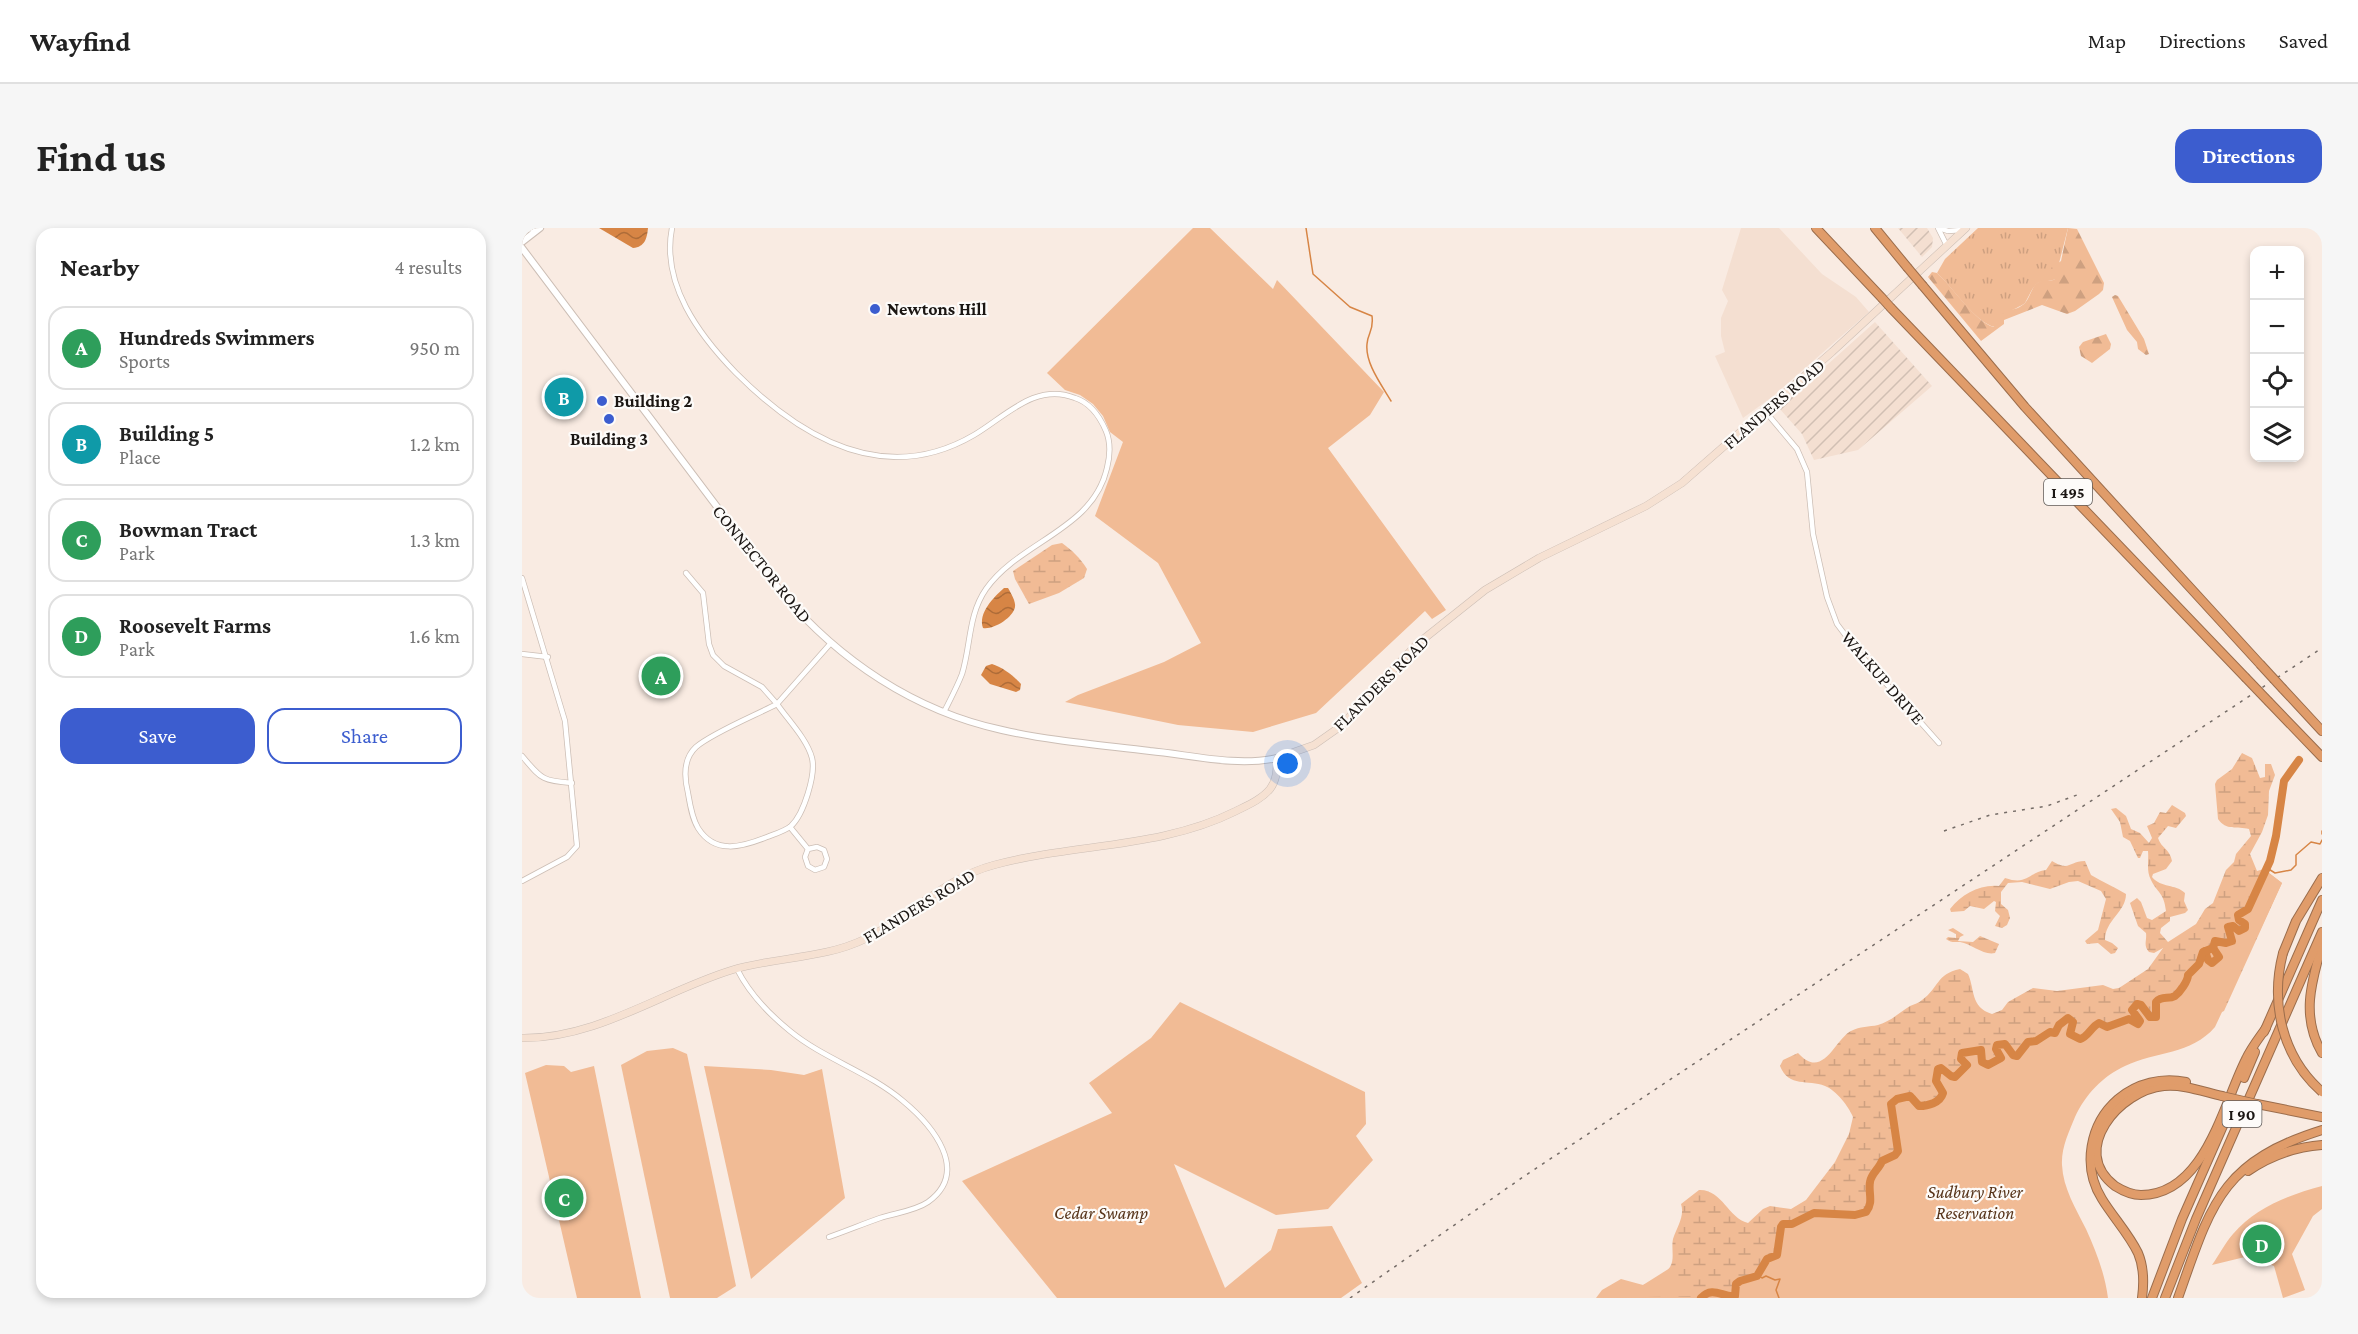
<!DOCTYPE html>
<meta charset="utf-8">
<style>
:root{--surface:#fff;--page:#f6f6f6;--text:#222;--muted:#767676;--line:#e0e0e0;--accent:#3c5dcf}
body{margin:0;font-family:"Crimson Pro",serif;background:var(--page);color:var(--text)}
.controls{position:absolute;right:18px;top:18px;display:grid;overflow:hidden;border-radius:12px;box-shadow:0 3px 9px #0003}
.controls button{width:54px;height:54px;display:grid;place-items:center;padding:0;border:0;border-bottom:2px solid var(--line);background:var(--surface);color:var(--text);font:30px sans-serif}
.you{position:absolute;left:766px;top:536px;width:21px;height:21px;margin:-15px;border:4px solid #fff;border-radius:50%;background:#1a73e8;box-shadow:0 0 0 9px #1a73e833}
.badge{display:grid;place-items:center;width:39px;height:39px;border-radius:50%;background:var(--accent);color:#fff;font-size:20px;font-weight:700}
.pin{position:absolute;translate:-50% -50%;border:3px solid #fff;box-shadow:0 2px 6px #0006}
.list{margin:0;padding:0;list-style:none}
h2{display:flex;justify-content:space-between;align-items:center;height:78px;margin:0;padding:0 24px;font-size:26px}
h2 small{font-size:20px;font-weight:400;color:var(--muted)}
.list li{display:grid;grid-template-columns:39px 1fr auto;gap:18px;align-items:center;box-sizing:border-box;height:84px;margin:0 12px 12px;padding:0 12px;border:2px solid var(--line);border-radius:18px}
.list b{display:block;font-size:22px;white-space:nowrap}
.list p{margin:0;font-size:20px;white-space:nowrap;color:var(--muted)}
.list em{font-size:20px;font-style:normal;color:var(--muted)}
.actions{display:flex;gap:12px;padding:18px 24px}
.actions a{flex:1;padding:14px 0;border:2px solid var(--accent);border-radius:18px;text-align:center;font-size:21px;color:var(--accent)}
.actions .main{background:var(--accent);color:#fff}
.icon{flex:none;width:33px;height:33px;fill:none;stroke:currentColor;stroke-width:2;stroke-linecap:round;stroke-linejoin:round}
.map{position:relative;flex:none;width:1800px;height:1070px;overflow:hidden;border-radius:18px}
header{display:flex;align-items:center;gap:36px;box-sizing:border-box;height:84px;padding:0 30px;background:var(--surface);border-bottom:2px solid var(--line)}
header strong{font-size:28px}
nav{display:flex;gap:33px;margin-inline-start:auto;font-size:21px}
.intro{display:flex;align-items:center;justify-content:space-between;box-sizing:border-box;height:144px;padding:0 36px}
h1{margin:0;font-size:42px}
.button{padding:15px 27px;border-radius:18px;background:var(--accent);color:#fff;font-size:21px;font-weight:700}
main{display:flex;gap:36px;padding:0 36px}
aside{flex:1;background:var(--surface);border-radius:18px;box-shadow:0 3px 9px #0003}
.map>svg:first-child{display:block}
</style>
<header>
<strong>Wayfind</strong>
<nav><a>Map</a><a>Directions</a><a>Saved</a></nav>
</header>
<div class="intro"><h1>Find us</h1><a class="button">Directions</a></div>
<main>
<aside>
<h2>Nearby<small>4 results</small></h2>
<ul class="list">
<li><span class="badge" style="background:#2e9e5b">A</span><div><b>Hundreds Swimmers</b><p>Sports</p></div><em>950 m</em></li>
<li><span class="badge" style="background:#0f9aa8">B</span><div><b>Building 5</b><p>Place</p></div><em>1.2 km</em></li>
<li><span class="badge" style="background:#2e9e5b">C</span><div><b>Bowman Tract</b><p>Park</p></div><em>1.3 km</em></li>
<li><span class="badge" style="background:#2e9e5b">D</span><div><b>Roosevelt Farms</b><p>Park</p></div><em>1.6 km</em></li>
</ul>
<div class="actions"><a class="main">Save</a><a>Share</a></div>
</aside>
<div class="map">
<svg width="1800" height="1070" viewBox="0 0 1800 1070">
<defs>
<pattern id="industrial-furrows" width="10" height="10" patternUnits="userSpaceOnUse" patternTransform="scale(1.5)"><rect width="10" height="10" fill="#f4dfd1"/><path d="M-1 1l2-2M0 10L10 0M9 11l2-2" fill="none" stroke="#d1bfb3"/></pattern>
<pattern id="grass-tufts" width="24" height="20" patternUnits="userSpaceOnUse" patternTransform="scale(1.5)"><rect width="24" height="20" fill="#f1bb95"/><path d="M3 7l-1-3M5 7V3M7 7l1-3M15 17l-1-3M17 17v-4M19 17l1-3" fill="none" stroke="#cea080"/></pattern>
<pattern id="forest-firs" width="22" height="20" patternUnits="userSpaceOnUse" patternTransform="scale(1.5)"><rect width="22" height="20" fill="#f1bb95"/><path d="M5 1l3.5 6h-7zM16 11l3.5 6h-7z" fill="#cea080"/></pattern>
<pattern id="wetland-marsh" width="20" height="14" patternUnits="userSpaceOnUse" patternTransform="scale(1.5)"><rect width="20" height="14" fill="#f1bb95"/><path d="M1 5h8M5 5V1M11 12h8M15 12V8" fill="none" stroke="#cea080"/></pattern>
<pattern id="water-waves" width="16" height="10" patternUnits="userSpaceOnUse" patternTransform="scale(1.5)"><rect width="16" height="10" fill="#d78545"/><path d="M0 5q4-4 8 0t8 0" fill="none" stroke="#ae6c38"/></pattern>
</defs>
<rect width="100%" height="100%" fill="#f9ebe2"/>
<!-- built -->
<path fill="#f4dfd1" d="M 1219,0 L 1257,0 L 1300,46 L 1334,69 L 1347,84 L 1250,169 L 1221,190 L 1193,128 L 1203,124 L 1199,108 L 1199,90 L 1206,73 L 1200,62 Z"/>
<!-- industrial -->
<g fill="url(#industrial-furrows)">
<path d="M 1376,0 L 1405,0 L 1411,10 L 1410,19 L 1400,29 Z"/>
<path d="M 1353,94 L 1410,158 L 1336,222 L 1292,232 L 1280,206 L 1257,180 Z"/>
</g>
<!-- grass -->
<path fill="url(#grass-tufts)" d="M 1456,0 L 1546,0 L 1533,51 C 1528,54 1524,52 1518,54 C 1511,56 1507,69 1503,75 C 1492,83 1479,83 1473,99 C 1453,95 1430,58 1415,45 L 1423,31 Z"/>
<!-- forest -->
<g fill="url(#forest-firs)">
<path d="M 1546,0 L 1555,1 L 1582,55 L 1581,62 L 1577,66 L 1553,83 L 1545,86 L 1520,77 L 1482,92 L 1482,96 L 1459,113 L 1406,49 L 1410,44 L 1415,45 C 1430,58 1454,95 1472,99 C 1484,75 1488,87 1502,76 C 1509,70 1509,56 1519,53 C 1524,52 1528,54 1533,51 L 1529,46 L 1529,40 L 1539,33 Z"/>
<path d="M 1593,67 L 1596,68 L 1622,111 L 1627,126 L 1624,127 L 1616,121 L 1615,114 L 1605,102 L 1590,69 Z"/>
<path d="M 1584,106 L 1589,116 L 1588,121 L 1570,135 L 1559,128 L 1557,119 L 1561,114 Z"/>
</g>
<!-- wetland -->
<g fill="url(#wetland-marsh)">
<path d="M 540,315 C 551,323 558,330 565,341 L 562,350 L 537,365 L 507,376 L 493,351 L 491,343 L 530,317 Z"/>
<path d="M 1720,525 L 1730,530 L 1738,550 L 1743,549 L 1743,536 L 1749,536 L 1753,547 L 1747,563 L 1746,587 L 1740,604 L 1728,626 L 1735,643 L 1742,641 L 1760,655 L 1702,783 L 1583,841 L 1343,1070 L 1076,1070 C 1095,1065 1137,1057 1148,1039 C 1153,1031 1149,1020 1151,1011 C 1155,999 1163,988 1159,976 L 1177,962 C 1200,961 1206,990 1226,995 L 1241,981 L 1248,978 L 1269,981 L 1284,972 L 1313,934 L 1327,906 L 1331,889 C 1327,879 1314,862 1303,858 C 1286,851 1267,860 1258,838 L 1261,832 L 1276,825 C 1301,853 1313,811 1329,803 C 1338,798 1347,799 1356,797 C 1369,793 1377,785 1388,778 C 1392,776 1397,775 1400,772 C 1417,760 1414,746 1438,741 L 1446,746 C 1453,761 1448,779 1470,786 L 1480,782 L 1486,774 L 1511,760 L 1535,763 L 1581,757 L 1591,761 L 1597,760 L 1626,741 L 1641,720 L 1632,725 L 1627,724 C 1621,717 1625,713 1624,705 L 1616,698 L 1608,675 L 1615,670 L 1619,674 L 1625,690 L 1630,692 L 1644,683 C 1642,664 1635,665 1629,652 C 1624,642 1627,634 1626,623 L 1621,623 L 1618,630 L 1616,630 L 1608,613 L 1601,609 L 1598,594 L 1589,581 L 1594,580 L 1604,588 L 1609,601 L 1618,605 L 1627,615 L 1630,610 L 1625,598 L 1632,595 L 1638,584 L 1644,585 L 1650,577 L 1663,585 L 1664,588 L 1654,600 L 1646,598 L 1636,610 C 1639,620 1648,621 1650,633 L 1644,641 L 1631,646 L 1630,649 C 1639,660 1654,656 1663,665 L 1662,673 L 1666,682 L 1663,685 L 1648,689 L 1648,693 L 1639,700 L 1638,705 L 1646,714 L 1674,696 L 1683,681 L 1691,675 L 1704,642 L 1712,634 L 1714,626 L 1729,608 L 1727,601 C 1715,598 1704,603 1696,591 L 1693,556 L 1695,552 L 1710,541 Z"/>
<path d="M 1530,633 C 1548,644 1547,633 1563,633 L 1569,647 C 1581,654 1592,659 1604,666 C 1604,684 1583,692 1583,712 L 1590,715 L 1596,720 L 1593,725 L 1589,726 L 1576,715 L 1565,716 L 1563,713 L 1576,702 L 1584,671 L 1579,663 L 1556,653 L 1547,654 L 1528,661 L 1500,654 L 1486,655 L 1479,664 L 1479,676 L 1486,682 L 1488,690 L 1485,697 L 1480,700 L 1473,698 L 1478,688 L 1473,683 L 1474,674 L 1472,673 L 1462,681 L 1448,678 L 1442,683 L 1429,684 L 1428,681 C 1440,666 1458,656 1477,658 L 1483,650 C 1506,658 1507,644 1524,642 Z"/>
<path d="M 1431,700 L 1442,707 L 1438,709 L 1436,713 L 1451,714 L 1458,708 L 1477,716 L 1473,725 C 1462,728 1450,716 1438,714 C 1432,714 1429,715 1424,711 L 1426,709 L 1434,710 L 1434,706 L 1426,702 Z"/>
</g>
<!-- park -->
<g fill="#f1bb95">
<path d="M 671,0 L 688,0 L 751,61 L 755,52 L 862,164 L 848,187 L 806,220 L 924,382 L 910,391 L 903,383 L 794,485 L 731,504 L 656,497 L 543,474 L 556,467 L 642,434 L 679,415 L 636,335 L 573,288 L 601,214 L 588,204 L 581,188 L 571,176 L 558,167 L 543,162 L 525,145 Z"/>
<path d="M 1743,642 L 1760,655 L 1693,799 C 1669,827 1634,823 1603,838 C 1581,848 1563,867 1553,889 C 1547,904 1539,920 1540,937 C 1541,960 1554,981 1564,1001 C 1574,1023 1583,1046 1586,1070 L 1181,1070 C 1193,1056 1201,1068 1214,1067 L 1219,1053 L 1237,1047 L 1245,1031 L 1255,1027 L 1259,999 L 1261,996 L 1270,996 L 1292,985 L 1333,987 L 1344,984 C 1352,974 1346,965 1348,954 C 1349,946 1357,941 1360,933 L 1373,927 L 1376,923 L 1369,876 L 1375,871 L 1388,868 L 1397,878 C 1406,878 1418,875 1421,865 L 1414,853 L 1416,841 L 1419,840 L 1429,848 L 1433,849 L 1445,837 L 1439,831 L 1440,825 L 1459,822 L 1460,834 L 1466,837 L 1479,830 L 1474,821 L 1475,817 L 1483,816 L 1491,827 L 1495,828 L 1506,814 L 1514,813 L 1528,804 L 1533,805 L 1537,797 L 1546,790 L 1551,794 L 1548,806 L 1558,811 C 1566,809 1569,799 1577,795 L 1585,799 L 1607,791 L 1616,796 L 1618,793 L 1610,782 L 1615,776 L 1619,777 L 1628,789 L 1634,789 L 1634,774 C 1640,767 1645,772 1652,768 C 1661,763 1677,734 1681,724 L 1691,720 L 1693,713 L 1704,715 L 1710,713 L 1706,699 L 1711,698 L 1717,703 L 1721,702 L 1724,697 L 1717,692 L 1716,687 L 1726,681 Z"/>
<path d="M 658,774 L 843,864 L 844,896 L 834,908 L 851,932 L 806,981 L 754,987 L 652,936 L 703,1060 L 749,1022 L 756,1001 L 810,998 L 840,1055 L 819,1070 L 535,1070 L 440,953 L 590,885 L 567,855 L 629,810 Z"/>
<path d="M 151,820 L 165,826 L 214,1058 L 195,1070 L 148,1070 L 99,837 L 125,823 Z"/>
<path d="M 24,837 L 42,838 L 49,844 L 72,838 L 119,1070 L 55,1070 L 3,845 Z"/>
<path d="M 182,838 L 249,842 L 282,847 L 300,841 L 323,970 L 229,1051 Z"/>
<path d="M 1800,958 L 1800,981 L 1791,988 L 1770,1026 L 1783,1062 L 1761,1070 L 1752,1038 L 1727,1028 L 1690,1037 C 1697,1027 1703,1015 1711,1006 C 1734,979 1767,967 1800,958 Z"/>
<path d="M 1148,1040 L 1176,1068 L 1074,1070 L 1080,1062 L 1099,1051 L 1121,1057 Z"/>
</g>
<!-- water -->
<g fill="url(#water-waves)">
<path d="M 77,0 L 126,0 C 125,10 123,19 111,20 Z"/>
<path d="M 482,360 L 486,360 C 489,365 494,374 493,379 C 491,390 471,402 461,400 C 456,385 471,370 482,360 Z"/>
<path d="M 470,436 C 480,439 492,448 499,456 L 498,462 L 494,464 L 468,456 L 459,447 L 464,438 Z"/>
</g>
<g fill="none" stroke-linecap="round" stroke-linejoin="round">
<!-- stream -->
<g stroke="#d78545" stroke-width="1.5">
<path d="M 784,0 L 791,46 L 828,79 L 850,88 C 852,103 846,104 845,116 C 843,135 859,156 869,173"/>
<path d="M 1800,603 L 1800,606"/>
<path d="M 1745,640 L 1753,645 L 1769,642 L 1774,637 L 1774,627 L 1789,614 L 1798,616 L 1800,612"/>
<path d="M 1236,1047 L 1240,1050 L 1244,1048 L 1253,1052 L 1258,1051 L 1254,1062 L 1257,1070"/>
</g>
<!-- river -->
<g stroke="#d78545" stroke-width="8">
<path d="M 1683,723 L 1686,732 L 1690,735 L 1697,729 L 1691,720"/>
<path d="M 1179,1070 C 1191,1057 1201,1070 1213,1068 L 1214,1056 L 1218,1053 L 1235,1048 L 1245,1031 L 1255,1027 L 1259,999 L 1261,996 L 1270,996 L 1292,985 L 1333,987 L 1344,984 C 1352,974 1346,965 1348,954 C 1349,946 1357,941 1360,933 L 1373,927 L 1376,923 L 1369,876 L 1375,871 L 1388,868 L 1397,878 C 1406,878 1418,875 1421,865 L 1414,853 L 1416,841 L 1419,840 L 1429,848 L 1433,849 L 1445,837 L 1439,831 L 1440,825 L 1459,822 L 1460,834 L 1466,837 L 1479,830 L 1474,821 L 1475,817 L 1483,816 L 1491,827 L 1495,828 L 1506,814 L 1514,813 L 1528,804 L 1533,805 L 1537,797 L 1546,790 L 1551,794 L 1548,806 L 1558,811 C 1566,809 1569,799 1577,795 L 1585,799 L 1607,791 L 1616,796 L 1618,793 L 1610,782 L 1615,776 L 1619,777 L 1628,789 L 1634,789 L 1634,774 C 1640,767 1646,772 1653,768 C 1658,764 1666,753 1666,747 L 1677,736 L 1681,724 L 1691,720 L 1693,713 L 1704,715 L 1710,713 L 1706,699 L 1711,698 L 1717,703 L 1723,700 L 1723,696 L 1717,692 L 1716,687 L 1726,681 L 1748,633 L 1754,608 L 1762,553 L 1777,532"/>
</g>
<!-- minor casing -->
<g stroke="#ccbeb5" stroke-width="6">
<g id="minor">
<path d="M 150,0 C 139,56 177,107 214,145 C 279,210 363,259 452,207 C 484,188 514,154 553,170 C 569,175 578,189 584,203 C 589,215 588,228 585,240 C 571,302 498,313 464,361 C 446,387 449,417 440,446 C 435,459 428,472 422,484"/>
<path d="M 1416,0 L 1425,18"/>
<path d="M 1417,0 L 1426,3 L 1440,2"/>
<path d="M 1243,183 L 1275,221 L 1285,244 L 1291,306 L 1305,369 L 1315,396 L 1336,424 L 1417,515"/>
<path d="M 164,345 L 181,365 L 187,416 L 191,427 L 202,438 L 240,459 L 255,476 C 234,487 190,505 174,519 C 161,531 162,549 166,565 C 168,577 170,590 176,600 C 193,627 220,619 245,609 C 253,606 263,603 269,598 C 282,586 294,546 290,530 C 285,511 266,492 255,476 L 308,416"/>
<path d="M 0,350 L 43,493 L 55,618 L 45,629 L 0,653"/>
<path d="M 0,426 L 26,429"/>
<path d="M 0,528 C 19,550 19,553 50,555"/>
<path d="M 268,599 L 286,621 L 283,629 L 286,638 L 293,642 L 302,639 L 305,631 L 302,622 L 295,619 L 286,621"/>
<path d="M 215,741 C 227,765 247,786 268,803 C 302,831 347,844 381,873 C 410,897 449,943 406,974 C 393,983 373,985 358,990 C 341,996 324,1003 307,1009"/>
</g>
</g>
<!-- tertiary casing -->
<g stroke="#ccbeb5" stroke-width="8">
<g id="tertiary">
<path d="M 0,2 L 10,0"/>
<path d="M 0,14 L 18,0"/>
<path d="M 0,20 L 260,365 C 317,432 392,483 480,502 C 528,513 579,517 628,523 C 669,527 715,539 755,530"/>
</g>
</g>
<!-- secondary casing -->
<g stroke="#ccbeb5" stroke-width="8">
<path id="secondary" d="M 0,810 C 75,811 141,763 210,742 C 253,729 302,731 343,711 C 388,689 422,650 472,637 C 553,615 638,621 714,583 C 726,577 740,571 748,561 C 755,552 755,541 755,530 L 792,517 L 819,498 L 894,417 L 963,362 L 1017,330 L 1124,278 L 1160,255 L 1310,124 L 1444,0"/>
</g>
<!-- motorway casing -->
<g stroke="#9b6d4c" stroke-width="10">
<g id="motorway">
<path d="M 1294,0 L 1360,70"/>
<path d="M 1353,0 L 1385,39"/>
<path d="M 1401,58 L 1503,179 L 1738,436"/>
<path d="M 1369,80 L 1723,449"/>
<path d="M 1761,461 L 1800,503"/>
<path d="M 1747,474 L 1800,529"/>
<path d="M 1800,717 C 1789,755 1779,789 1800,825"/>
<path d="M 1761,725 L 1774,693 L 1800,650"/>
<path d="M 1742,804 L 1800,672"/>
<path d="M 1722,850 L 1733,824"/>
<path d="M 1700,868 C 1682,864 1661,856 1642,858 C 1598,862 1546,922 1593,958 C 1601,963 1609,967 1619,967 C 1683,967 1701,876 1724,831 C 1729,820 1737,810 1744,800"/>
<path d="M 1735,876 L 1800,889"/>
<path d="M 1726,943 C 1748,928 1773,919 1800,917"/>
<path d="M 1620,1070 C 1622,1055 1622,1039 1616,1025 C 1607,1006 1591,989 1580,971 C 1560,939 1567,896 1596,871 C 1615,855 1640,849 1664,854"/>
<path d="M 1630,1070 L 1660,991 L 1712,873"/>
<path d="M 1643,1070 L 1674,991 L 1800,704"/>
<path d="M 1656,1070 C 1689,977 1698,934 1800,902"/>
</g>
</g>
<!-- minor -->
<use href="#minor" stroke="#fff" stroke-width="4.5"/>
<!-- tertiary -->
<use href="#tertiary" stroke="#fff" stroke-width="6"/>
<!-- secondary -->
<use href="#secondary" stroke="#f6e1d2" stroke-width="7"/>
<!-- motorway -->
<use href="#motorway" stroke="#e09c6a" stroke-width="8"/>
<!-- rail -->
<g stroke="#756c67" stroke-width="1.5" stroke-dasharray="3 6" stroke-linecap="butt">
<path d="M 1422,603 L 1468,587 L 1525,578 L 1555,567"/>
<path d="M 828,1070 L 1001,949 L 1800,420"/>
</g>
<!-- motorway-bridge casing -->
<g stroke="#9b6d4c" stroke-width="10" stroke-linecap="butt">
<g id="motorway-bridge">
<path d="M 1385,39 L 1401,58"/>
<path d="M 1360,70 L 1369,80"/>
<path d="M 1738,436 L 1761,461"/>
<path d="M 1723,449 L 1747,474"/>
<path d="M 1761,725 C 1748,775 1760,829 1800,864"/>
<path d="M 1700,868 L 1735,876"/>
</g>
</g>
<!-- motorway-bridge -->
<use href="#motorway-bridge" stroke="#e09c6a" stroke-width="8"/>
</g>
<!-- markers -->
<g fill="#3c5dcf" stroke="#fdfbf9" stroke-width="2">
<circle cx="353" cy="81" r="6"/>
<circle cx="80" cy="173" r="6"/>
<circle cx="87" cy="191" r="6"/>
</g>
<g text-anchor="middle" stroke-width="4.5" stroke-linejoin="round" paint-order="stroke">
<!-- shield labels -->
<g fill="#fdfbf9" stroke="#5f5b58" stroke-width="1.5">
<rect x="1522" y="251" width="48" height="26" rx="4.5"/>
<rect x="1700.5" y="873" width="39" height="26" rx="4.5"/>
</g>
<g font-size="16" font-weight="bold" fill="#1b1613">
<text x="1546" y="270">I 495</text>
<text x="1720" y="892">I 90</text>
</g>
<!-- poi labels -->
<g font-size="18" font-weight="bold" fill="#1b1613" stroke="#fdfbf9" text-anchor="start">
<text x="365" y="87">Newtons Hill</text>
<text x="92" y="179">Building 2</text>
<text x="87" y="217" text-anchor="middle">Building 3</text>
</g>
<!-- street labels -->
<g font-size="18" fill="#1b1613" stroke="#fdfbf9">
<text transform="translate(1252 176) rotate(-41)" y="6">FLANDERS ROAD</text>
<text transform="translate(240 336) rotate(51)" y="6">CONNECTOR ROAD</text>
<text transform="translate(1361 450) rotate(49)" y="6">WALKUP DRIVE</text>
<text transform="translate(859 455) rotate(-45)" y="6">FLANDERS ROAD</text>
<text transform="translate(397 678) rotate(-31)" y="6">FLANDERS ROAD</text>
</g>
<!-- park labels -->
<g font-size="18" font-style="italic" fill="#57341a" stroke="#fdfbf9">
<text x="1453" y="970">Sudbury River<tspan x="1453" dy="21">Reservation</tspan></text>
<text x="579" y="991">Cedar Swamp</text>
</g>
</g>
</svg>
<div class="controls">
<button>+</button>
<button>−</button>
<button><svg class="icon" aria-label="locate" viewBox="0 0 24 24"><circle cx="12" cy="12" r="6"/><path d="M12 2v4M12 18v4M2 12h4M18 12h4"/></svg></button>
<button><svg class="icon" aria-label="layers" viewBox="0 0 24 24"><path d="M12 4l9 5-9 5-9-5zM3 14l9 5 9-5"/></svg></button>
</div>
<div class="you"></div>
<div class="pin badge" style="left:139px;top:448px;background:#2e9e5b">A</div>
<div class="pin badge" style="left:42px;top:169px;background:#0f9aa8">B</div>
<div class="pin badge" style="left:42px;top:970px;background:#2e9e5b">C</div>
<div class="pin badge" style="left:1740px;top:1016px;background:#2e9e5b">D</div>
</div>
</main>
